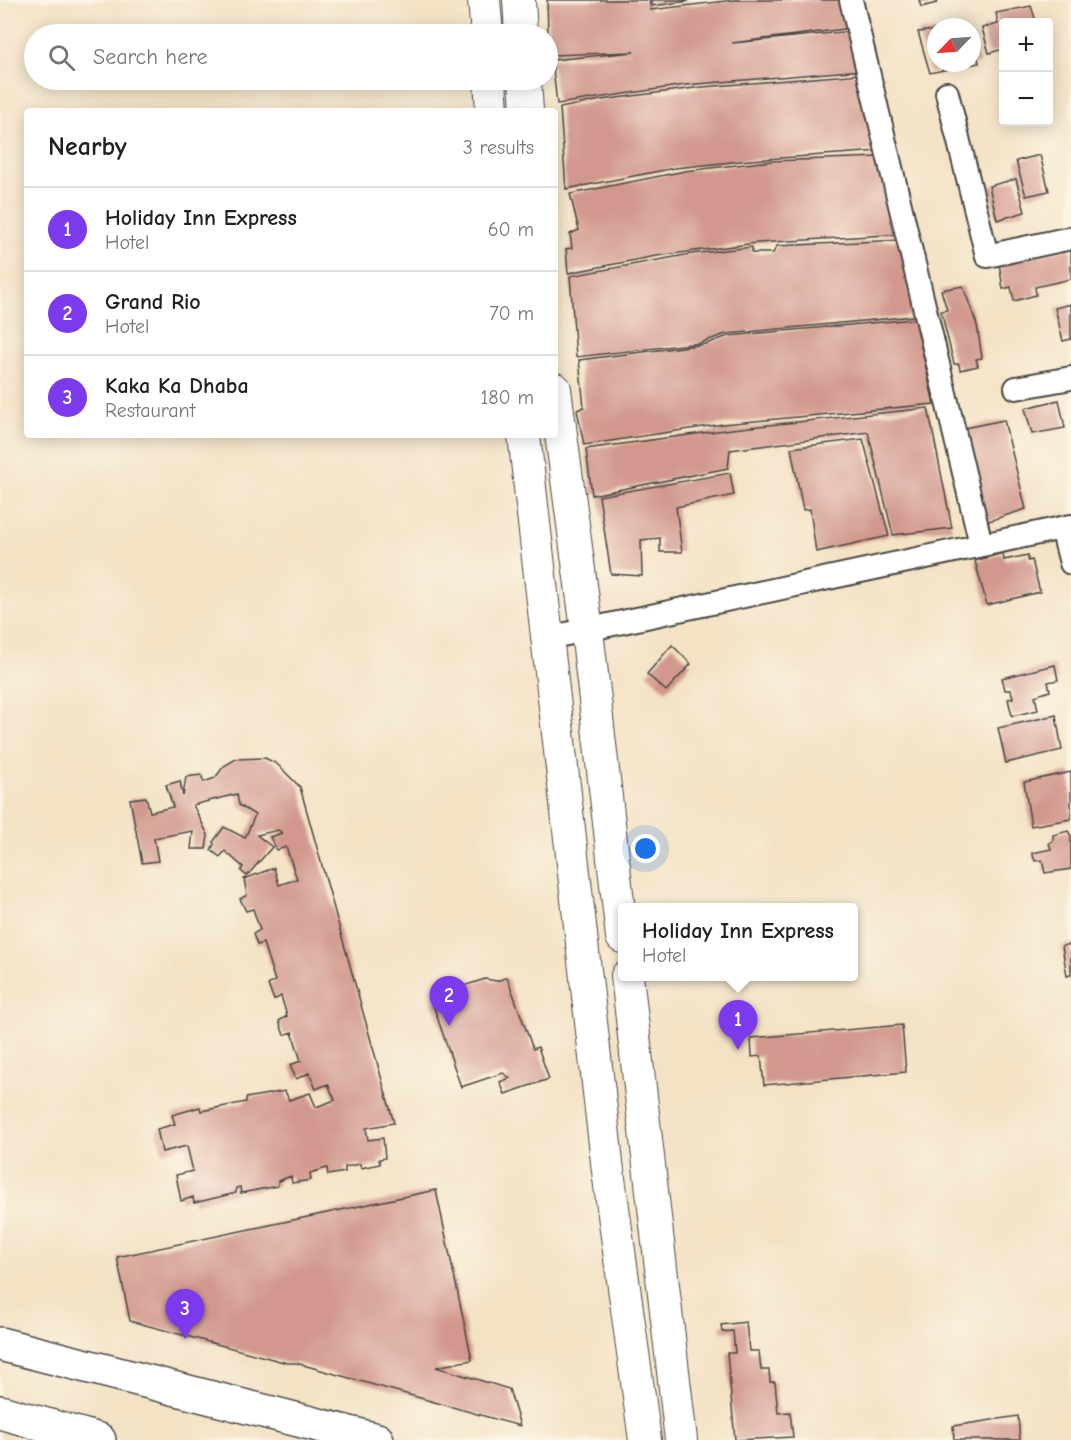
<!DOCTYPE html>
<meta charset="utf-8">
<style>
:root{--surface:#fff;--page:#f6f6f6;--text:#202124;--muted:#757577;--line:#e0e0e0;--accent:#7c3aed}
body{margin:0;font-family:"Comic Neue",sans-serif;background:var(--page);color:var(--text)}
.controls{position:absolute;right:18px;top:18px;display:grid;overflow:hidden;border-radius:6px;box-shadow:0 3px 15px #0003}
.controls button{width:54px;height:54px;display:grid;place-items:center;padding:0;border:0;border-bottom:2px solid var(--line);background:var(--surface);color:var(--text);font:30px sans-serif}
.compass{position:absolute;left:927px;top:18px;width:54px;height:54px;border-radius:50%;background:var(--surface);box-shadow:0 3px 15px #0003;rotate:245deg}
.you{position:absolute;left:646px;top:849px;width:21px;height:21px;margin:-15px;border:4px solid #fff;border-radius:50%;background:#1a73e8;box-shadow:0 0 0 9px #1a73e833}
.badge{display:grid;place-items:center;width:39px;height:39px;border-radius:50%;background:var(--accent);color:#fff;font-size:20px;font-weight:700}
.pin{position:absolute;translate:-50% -50px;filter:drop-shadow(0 2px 3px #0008)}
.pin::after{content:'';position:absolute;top:32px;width:21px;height:18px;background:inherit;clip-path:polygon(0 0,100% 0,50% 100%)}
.popup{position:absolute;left:618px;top:903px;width:240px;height:78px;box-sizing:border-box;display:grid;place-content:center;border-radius:6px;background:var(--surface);filter:drop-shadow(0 2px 4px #0005);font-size:20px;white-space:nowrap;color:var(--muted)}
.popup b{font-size:22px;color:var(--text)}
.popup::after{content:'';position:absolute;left:50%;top:100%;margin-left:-12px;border:12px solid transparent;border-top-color:var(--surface)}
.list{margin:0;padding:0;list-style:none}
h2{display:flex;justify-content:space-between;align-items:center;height:78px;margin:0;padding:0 24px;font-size:26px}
h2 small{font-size:20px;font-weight:400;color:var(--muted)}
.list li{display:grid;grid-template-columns:39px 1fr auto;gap:18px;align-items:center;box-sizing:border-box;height:84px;padding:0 24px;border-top:2px solid var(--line)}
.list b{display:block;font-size:22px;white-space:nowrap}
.list p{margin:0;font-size:20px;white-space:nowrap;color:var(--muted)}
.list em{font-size:20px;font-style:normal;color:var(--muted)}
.icon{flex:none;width:33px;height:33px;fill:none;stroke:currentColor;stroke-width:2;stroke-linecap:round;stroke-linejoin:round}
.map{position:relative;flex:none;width:1071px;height:1440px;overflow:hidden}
.search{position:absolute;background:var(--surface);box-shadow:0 3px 15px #0003;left:24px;top:24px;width:534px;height:66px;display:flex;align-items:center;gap:15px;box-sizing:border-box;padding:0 21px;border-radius:33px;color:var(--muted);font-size:22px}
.panel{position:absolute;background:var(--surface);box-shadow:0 3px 15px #0003;left:24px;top:108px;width:534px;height:330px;border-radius:6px}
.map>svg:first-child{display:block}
</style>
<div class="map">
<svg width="1071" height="1440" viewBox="0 0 1071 1440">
<rect width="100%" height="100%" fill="#fcf5e5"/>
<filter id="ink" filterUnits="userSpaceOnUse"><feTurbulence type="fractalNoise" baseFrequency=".0167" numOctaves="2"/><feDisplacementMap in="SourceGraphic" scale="12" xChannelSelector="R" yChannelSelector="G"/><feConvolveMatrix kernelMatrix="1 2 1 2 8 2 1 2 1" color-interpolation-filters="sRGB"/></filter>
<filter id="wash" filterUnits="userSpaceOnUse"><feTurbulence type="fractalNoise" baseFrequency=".008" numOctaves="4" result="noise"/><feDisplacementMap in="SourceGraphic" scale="24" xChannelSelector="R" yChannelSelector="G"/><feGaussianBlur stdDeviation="1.35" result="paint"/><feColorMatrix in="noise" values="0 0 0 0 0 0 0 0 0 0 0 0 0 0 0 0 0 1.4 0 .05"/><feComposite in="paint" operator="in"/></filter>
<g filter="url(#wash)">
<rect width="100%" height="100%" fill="#f3e2c4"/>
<g id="blocks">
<!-- building -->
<g fill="#d2988d">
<path d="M 547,0 L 649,0 L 651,10 L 734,0 L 846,0 L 852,28 L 732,43 L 853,31 L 862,70 L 685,85 L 557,104 L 552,60 L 634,52 L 553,55 L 548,34 Z"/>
<path d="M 651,0 L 688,0 L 688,1 L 652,6 Z"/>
<path d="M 919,0 L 937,0 L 937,3 L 921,7 Z"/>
<path d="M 1031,6 L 1035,18 L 1029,20 L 1029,22 L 1004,22 L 1004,49 L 989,53 L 982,28 L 998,24 L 996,13 Z"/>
<path d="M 936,30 L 936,63 L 972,63 L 973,36 L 979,63 L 930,73 L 918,32 Z"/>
<path d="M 861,74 L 880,151 L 751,160 L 675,168 L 566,189 L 560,108 L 601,100 L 703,87 Z"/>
<path d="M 1040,155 L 1049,191 L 1026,196 L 1016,161 Z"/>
<path d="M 881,157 L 902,234 L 757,243 L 656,256 L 568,273 L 566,249 L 572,248 L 570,234 L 579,230 L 570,194 L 685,171 L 772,161 Z"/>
<path d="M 1016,179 L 1025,212 L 997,220 L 989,186 Z"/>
<path d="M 901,240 L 914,316 L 726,334 L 700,343 L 576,357 L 570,276 L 691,254 L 752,247 L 752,253 L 773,253 L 777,246 Z"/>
<path d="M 1071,248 L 1071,279 L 1035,287 L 1036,295 L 1014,301 L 1011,287 L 1003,289 L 999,263 Z"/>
<path d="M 963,286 L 977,325 L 982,358 L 976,359 L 978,366 L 960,370 L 959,364 L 954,364 L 941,311 L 947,310 L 941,290 Z"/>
<path d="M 1071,304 L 1071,339 L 1063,341 L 1055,308 Z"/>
<path d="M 915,319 L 934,404 L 723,424 L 584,445 L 577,410 L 584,407 L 579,360 L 706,344 L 728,336 Z"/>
<path d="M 1059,400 L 1065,428 L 1032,434 L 1025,408 Z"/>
<path d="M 928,408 L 952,528 L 893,535 L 868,432 L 730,450 L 728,468 L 592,495 L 586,449 L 732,429 Z"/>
<path d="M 1004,420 L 1026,509 L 986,522 L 964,428 Z"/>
<path d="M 863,439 L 889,536 L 816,552 L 810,509 L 803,510 L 791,448 Z"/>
<path d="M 730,473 L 734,495 L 676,507 L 682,552 L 660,552 L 660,538 L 641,540 L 642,576 L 611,574 L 599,496 Z"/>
<path d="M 1003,553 L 1004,560 L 1028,555 L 1028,561 L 1032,560 L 1040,592 L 987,605 L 975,561 Z"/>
<path d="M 672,645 L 691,664 L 666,691 L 647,674 Z"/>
<path d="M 1055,665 L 1058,680 L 1048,682 L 1050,691 L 1035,696 L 1038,710 L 1012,716 L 1008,699 L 1013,698 L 1011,690 L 1005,690 L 1002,678 Z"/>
<path d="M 1056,715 L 1062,750 L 1006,763 L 998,728 Z"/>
<path d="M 265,758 L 277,764 L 300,787 L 394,1123 L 366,1128 L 368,1140 L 383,1138 L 385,1158 L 379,1159 L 380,1164 L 361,1168 L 360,1164 L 345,1167 L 345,1172 L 328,1175 L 327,1168 L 310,1173 L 311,1180 L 292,1183 L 291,1176 L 278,1181 L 278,1186 L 241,1193 L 240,1187 L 236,1188 L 236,1193 L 194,1203 L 193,1197 L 181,1201 L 176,1175 L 193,1171 L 187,1146 L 162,1152 L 157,1129 L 175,1124 L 172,1115 L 200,1107 L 201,1111 L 246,1102 L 246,1098 L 285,1091 L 289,1100 L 310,1093 L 316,1107 L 335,1100 L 328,1084 L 316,1089 L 309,1073 L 296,1079 L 290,1065 L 301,1061 L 292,1032 L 284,1035 L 279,1021 L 287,1016 L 281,996 L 274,1000 L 268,985 L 275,981 L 263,943 L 257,945 L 253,934 L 260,930 L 253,909 L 246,911 L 240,899 L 247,895 L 244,879 L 274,868 L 279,885 L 297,879 L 286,847 L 277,850 L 270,837 L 282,833 L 278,830 L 257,835 L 272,847 L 247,876 L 241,871 L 243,867 L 225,851 L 220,857 L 211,850 L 214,844 L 213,842 L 224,827 L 245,838 L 255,815 L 239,805 L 237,794 L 193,805 L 208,835 L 206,849 L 191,849 L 193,831 L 154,838 L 158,861 L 142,863 L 130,799 L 146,797 L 150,812 L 173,807 L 166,785 L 180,781 L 183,796 L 186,777 L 201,775 L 204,782 L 215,778 L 224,766 L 236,759 Z"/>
<path d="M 1071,772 L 1071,819 L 1031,826 L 1024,782 Z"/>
<path d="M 1068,831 L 1071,836 L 1071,869 L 1045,873 L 1042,860 L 1035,861 L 1032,853 L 1051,849 L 1049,843 L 1053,841 L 1053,835 Z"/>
<path d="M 1071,944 L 1071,975 L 1067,976 L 1062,946 Z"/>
<path d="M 507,977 L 533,1049 L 538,1047 L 549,1079 L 505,1094 L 500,1082 L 510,1078 L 503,1073 L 461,1087 L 432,1002 L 455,994 L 454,989 L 485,979 L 497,981 Z"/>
<path d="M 902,1025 L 906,1072 L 764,1085 L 761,1056 L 752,1057 L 751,1038 Z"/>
<path d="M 436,1190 L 472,1360 L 436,1367 L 509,1389 L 520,1426 L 296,1363 L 287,1363 L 130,1321 L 117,1257 Z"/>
<path d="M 746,1322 L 749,1351 L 759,1351 L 761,1370 L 769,1370 L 770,1382 L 775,1382 L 778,1413 L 790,1412 L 793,1437 L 735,1440 L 727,1353 L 735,1353 L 733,1331 L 722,1332 L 721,1325 Z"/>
<path d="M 1018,1416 L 1020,1440 L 954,1440 L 953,1426 Z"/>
</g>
</g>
</g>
<g filter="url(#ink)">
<use href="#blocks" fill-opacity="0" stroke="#494642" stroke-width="1.5"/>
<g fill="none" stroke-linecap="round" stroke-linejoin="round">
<!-- minor casing -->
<g stroke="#494642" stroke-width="26">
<g id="minor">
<path d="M 851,0 L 981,544"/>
<path d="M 947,93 L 987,256 L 1071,238"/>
<path d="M 1016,388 L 1071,378"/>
<path d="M 1062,528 L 1071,563"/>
<path d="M 548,638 L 1071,526"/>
</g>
</g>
<!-- secondary casing -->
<g stroke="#494642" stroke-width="34">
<g id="secondary">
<path d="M 484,0 L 487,34"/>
<path d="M 519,0 L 521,34"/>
<path d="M 490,80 L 492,111"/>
<path d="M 525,80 L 527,111"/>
<path d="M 555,389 L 587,630 L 622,937"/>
<path d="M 524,435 L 608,1171 L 645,1440"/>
<path d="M 627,976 L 681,1440"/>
</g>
</g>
<!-- primary casing -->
<g stroke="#494642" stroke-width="36">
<path id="primary" d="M 0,1344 L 377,1440"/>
</g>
<!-- motorway casing -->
<g stroke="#494642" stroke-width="36">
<path id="motorway" d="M 0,1412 L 99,1440"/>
</g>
<!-- minor -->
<use href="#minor" stroke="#fff" stroke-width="22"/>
<!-- secondary -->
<use href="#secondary" stroke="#fff" stroke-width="32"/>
<!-- primary -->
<use href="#primary" stroke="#fff" stroke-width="33"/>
<!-- motorway -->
<use href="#motorway" stroke="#fff" stroke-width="33"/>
</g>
</g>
</svg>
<div class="controls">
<button>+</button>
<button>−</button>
</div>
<svg class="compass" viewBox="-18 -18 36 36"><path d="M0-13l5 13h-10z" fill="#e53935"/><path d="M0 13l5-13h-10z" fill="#757577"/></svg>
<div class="you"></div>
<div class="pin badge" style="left:738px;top:1050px">1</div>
<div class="popup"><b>Holiday Inn Express</b>Hotel</div>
<div class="pin badge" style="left:449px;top:1026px">2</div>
<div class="pin badge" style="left:185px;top:1339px">3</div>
<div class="search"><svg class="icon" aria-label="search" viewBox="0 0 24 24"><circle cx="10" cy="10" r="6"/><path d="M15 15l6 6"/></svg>Search here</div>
<section class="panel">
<h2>Nearby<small>3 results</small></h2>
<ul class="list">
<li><span class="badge">1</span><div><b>Holiday Inn Express</b><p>Hotel</p></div><em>60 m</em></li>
<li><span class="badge">2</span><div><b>Grand Rio</b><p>Hotel</p></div><em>70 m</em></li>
<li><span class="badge">3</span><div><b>Kaka Ka Dhaba</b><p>Restaurant</p></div><em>180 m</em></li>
</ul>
</section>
</div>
